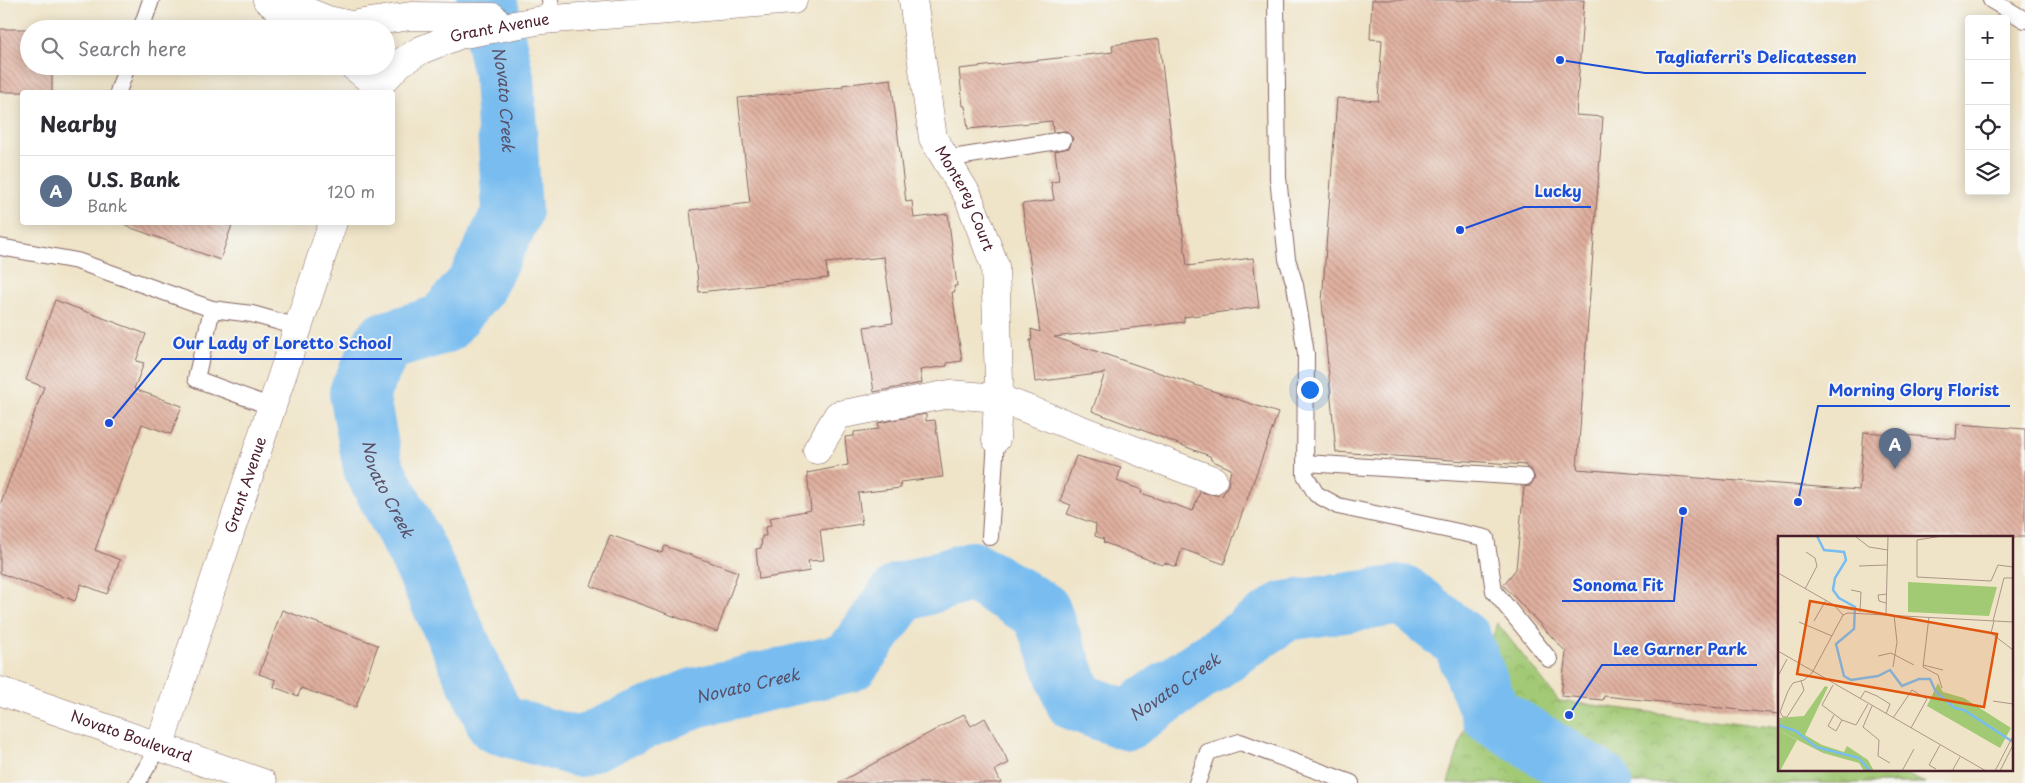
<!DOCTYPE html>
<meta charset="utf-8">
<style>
:root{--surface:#fff;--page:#f2f2f3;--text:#2b2b33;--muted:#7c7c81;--line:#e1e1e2;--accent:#d93025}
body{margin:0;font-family:"Playpen Sans",sans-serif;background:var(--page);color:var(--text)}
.controls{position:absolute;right:15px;top:15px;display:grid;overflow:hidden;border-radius:5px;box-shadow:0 2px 12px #0003}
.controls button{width:45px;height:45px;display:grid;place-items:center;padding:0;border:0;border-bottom:1px solid var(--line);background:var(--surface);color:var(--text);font:25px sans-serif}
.you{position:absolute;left:1309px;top:389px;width:18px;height:18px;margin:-12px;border:4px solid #fff;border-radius:50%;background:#1a73e8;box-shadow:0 0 0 8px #1a73e833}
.badge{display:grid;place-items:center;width:32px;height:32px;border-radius:50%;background:var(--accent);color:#fff;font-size:16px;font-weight:700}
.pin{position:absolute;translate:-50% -41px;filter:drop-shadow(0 1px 2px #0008)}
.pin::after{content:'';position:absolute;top:26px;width:18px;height:15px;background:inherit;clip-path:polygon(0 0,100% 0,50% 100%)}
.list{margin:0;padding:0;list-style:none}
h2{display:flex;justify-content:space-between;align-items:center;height:65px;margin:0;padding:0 20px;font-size:21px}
h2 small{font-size:16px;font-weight:400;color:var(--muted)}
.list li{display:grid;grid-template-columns:32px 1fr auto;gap:15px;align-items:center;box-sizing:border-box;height:70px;padding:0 20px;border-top:1px solid var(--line)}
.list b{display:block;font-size:19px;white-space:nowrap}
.list p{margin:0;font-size:16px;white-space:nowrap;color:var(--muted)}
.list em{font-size:16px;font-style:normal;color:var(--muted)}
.icon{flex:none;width:28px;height:28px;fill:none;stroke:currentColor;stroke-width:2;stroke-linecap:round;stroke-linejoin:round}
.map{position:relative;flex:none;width:2025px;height:783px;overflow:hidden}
.search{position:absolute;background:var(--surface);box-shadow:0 2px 12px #0003;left:20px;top:20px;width:375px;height:55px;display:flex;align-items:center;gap:12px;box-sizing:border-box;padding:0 18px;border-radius:28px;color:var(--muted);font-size:19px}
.panel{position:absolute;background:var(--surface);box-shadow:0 2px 12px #0003;left:20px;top:90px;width:375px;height:135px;border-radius:5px}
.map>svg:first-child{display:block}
</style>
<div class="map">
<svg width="2025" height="783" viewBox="0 0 2025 783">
<defs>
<pattern id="park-crowns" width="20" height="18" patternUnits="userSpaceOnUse" patternTransform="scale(1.25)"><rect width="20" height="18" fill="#a2c974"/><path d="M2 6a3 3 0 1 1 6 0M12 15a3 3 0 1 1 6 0" fill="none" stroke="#8dac65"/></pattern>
<pattern id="building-back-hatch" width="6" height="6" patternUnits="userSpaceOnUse" patternTransform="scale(1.25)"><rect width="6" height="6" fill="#e0b09f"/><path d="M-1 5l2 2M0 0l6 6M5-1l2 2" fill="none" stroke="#b88f82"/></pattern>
</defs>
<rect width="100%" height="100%" fill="#f6f6f2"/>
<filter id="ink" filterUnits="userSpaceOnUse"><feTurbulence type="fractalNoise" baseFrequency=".02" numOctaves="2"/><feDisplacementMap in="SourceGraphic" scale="10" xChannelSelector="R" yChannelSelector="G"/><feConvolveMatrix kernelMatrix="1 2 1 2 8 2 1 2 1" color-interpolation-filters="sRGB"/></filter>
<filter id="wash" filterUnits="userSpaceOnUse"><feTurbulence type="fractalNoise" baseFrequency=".0096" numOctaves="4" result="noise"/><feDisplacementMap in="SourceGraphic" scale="20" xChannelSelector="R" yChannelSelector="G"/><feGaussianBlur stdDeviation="1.12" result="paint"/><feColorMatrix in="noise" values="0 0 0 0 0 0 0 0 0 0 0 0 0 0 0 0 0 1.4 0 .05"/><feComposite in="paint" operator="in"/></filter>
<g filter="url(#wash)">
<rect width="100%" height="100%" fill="#efe4c8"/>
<!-- park -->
<path fill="url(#park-crowns)" stroke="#767450" d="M 1497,623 L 1559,701 L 1779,728 L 1779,769 L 1892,769 L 1926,783 L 1448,783 Z"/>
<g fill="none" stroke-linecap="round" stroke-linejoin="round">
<!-- river -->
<path stroke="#79bdf0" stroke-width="60" id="s1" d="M 487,0 L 504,78 L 512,213 L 476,285 L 443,324 L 384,342 L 359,393 L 373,467 L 421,559 L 497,724 L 578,747 L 694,698 L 850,662 L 900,593 L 972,571 L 1041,611 L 1075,701 L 1127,720 L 1285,611 L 1403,595 L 1462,641 L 1491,714 L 1602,783"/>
</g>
<g id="blocks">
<!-- building -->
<g fill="url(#building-back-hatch)">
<path d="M 1372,0 L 1584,0 L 1576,115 L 1603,117 L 1577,469 L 1859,490 L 1864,432 L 1956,439 L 1957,424 L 2025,429 L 2025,537 L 1779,537 L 1779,714 L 1604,696 L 1603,700 L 1561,696 L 1566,652 L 1503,585 L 1516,569 L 1524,487 L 1530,486 L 1535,478 L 1531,469 L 1526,467 L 1526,465 L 1336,452 L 1322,302 L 1337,98 L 1378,101 L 1382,40 L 1370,39 Z"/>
<path d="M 0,29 L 29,29 L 29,66 L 52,66 L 52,92 L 0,92 Z"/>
<path d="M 1159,39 L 1187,266 L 1253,258 L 1259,307 L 1184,317 L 1184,322 L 1054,337 L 1278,413 L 1224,564 L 1182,549 L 1176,567 L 1165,563 L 1162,565 L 1103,542 L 1104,539 L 1095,536 L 1096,524 L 1067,514 L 1071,505 L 1060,501 L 1076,456 L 1121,468 L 1117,481 L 1142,490 L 1141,493 L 1193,511 L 1200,492 L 1222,496 L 1228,485 L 1231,469 L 1211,460 L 1210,456 L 1092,411 L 1105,373 L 1035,382 L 1030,340 L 1032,340 L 1031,329 L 1040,332 L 1022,204 L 1054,200 L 1051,182 L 1059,181 L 1055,151 L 1069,148 L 1073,138 L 1066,131 L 1053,132 L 1052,121 L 968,129 L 965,106 L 963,106 L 959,69 L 1113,52 L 1112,45 Z"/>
<path d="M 891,79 L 906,202 L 912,201 L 914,218 L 948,214 L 957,286 L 954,286 L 955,292 L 952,292 L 962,361 L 947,363 L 947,366 L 920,370 L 922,383 L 874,392 L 864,327 L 893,323 L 884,257 L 826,263 L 828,278 L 699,292 L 690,210 L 750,203 L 738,98 L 843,87 L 842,85 Z"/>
<path d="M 127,222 L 233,222 L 220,260 L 126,226 Z"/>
<path d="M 55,300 L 146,334 L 136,361 L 144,363 L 134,389 L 182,406 L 171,434 L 142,424 L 95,550 L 120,560 L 107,594 L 81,584 L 75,601 L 0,573 L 0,505 L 44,387 L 26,380 Z"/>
<path d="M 926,414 L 926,421 L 935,420 L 943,477 L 900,482 L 901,488 L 858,493 L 862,524 L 820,530 L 824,560 L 808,561 L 810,571 L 759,579 L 756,549 L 761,548 L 762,536 L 766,536 L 765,527 L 771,526 L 769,518 L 811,510 L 807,473 L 848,465 L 845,437 L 854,436 L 854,432 L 879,429 L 878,423 Z"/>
<path d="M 610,535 L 662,553 L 665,546 L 738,572 L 717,632 L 591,586 Z"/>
<path d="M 282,610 L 378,645 L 356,707 L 301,688 L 298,696 L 274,687 L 276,680 L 259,674 Z"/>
<path d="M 964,714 L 971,726 L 985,718 L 1009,763 L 995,770 L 1001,783 L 838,783 Z"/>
</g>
</g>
</g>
<g filter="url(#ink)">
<use href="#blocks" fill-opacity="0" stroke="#846462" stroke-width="1"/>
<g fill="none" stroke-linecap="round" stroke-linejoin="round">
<!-- service casing -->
<g stroke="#846462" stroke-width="18">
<g id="service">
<path d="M 550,0 L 553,20"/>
<path d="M 1276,0 L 1278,178 L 1287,259 L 1295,285 L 1306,354 L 1305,475 L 1316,494 L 1338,506 L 1486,538 L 1494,591 L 1549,659"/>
<path d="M 1991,0 L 2025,20"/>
<path d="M 141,29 L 151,0"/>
<path d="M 118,92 L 127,66"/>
<path d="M 946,159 L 1063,140"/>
<path d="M 0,247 L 77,261 L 212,309 L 252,314 L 298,327"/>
<path d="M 212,309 L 196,379 L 272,407"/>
<path d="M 1305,463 L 1525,477"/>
<path d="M 990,537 L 996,439"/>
<path d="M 137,783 L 159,747"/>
<path d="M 1197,783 L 1208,752 L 1240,742 L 1351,783"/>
</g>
</g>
<!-- minor casing -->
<g stroke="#846462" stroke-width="29">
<g id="minor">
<path d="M 267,0 L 304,29"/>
<path id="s2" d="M 913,0 L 933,138 L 968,196 L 995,266 L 999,380 L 996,439"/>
<path d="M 353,66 L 378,86"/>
<path d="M 817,450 L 838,415 L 950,394 L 998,398 L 1213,480"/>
</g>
</g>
<!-- tertiary casing -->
<g stroke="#846462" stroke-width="29">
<g id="tertiary">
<path d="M 278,0 L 328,20 L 350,25 L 411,16 L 493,17"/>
<path id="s3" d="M 376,92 L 378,86 L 400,63 L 421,50 L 459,35 L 542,20 L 793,0"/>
<path id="s4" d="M 159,747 L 333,222"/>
</g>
</g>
<!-- secondary casing -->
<g stroke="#846462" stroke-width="29">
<g id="secondary">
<path id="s5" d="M 0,691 L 263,783"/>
</g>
</g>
<!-- service -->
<use href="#service" stroke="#fff" stroke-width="16"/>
<!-- minor -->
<use href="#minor" stroke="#fff" stroke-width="28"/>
<!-- tertiary -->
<use href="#tertiary" stroke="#fff" stroke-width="28"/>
<!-- secondary -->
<use href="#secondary" stroke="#fff" stroke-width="28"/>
</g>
</g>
<g text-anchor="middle" stroke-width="4" stroke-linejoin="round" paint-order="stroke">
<!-- street labels -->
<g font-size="15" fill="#4a1f2b" stroke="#f6f6f2">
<text dy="5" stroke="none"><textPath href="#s3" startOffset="145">Grant Avenue</textPath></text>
<text dy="5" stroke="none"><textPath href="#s2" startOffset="208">Monterey Court</textPath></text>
<text dy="5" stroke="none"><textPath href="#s4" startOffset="276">Grant Avenue</textPath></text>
<text dy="5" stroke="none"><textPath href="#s5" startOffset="139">Novato Boulevard</textPath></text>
</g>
<!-- water labels -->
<g font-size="16" font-style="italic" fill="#584e66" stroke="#f6f6f2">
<text dy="6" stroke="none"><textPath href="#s1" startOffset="101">Novato Creek</textPath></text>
<text dy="6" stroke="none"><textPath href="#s1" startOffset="566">Novato Creek</textPath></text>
<text dy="6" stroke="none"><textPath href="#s1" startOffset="1646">Novato Creek</textPath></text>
<text dy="6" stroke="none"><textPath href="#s1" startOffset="1091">Novato Creek</textPath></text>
</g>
</g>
<!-- overview -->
<g transform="translate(1778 536)">
<rect width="235" height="235" fill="#efe4c8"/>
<path d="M 47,150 L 50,151 L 27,199 L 44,209 L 66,216 L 69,210 L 90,224 L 96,235 L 86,235 L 81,227 L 45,217 L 0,194 L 0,182 L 26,180 Z" fill="#a2c974"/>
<path d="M 130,46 L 219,51 L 211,80 L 130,76 ZM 160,147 L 165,156 L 186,162 L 233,192 L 222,212 L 149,170 ZM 0,194 L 19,204 L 2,235 L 0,235 Z" fill="#a2c974"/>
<path d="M134 67a8 8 0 1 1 16 0a8 8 0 1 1-16 0Z" fill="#a2c974"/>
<path fill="none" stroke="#79bdf0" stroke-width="2.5" d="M 39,0 L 46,14 L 66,16 L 68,24 L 57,42 L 55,54 L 61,62 L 77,71 L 76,93 L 58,108 L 66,140 L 73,144 L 100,140 L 112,134 L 124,150 L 141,143 L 152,143 L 158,156 L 177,172 L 186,174 L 235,206M 0,189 L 18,195 L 38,211 L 81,222 L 92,235"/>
<path fill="none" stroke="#ad9589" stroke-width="1" d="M 77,0 L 91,11 L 110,14M 164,0 L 139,4 L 139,41 L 213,45 L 220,29 L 235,31M 81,30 L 109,29M 0,37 L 56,69 L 65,79M 27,53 L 39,30 L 37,22 L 28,16M 73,54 L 83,56 L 82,76M 108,67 L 101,65 L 100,59 L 109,58M 60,71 L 75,74M 108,78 L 110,0M 151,81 L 145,131 L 160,139 L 164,152M 36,85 L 48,64M 215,85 L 226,42 L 235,42M 216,85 L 213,97 L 235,114M 21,86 L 54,100M 0,115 L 208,235M 100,120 L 113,117 L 136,129M 145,129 L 165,134M 115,131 L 119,106 L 116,79M 0,140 L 9,123M 23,145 L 26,154 L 9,181 L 5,181 L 2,176 L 10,155 L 15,147 L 26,144 L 34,137 L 65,79 L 70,77 L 235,86M 55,149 L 44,169 L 64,184 L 58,195 L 50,190 L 56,179M 82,163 L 87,155 L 99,160 L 112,168 L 108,178M 215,165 L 235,168M 94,170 L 85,191 L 101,204 L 100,220 L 112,227M 115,182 L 134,154 L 149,163 L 133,192M 64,184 L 78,189 L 90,168M 158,233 L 151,229 L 162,209M 124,235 L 136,213M 174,235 L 182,221M 217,235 L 235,200M 222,235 L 235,209"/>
<path fill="#e0560e" fill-opacity="0.15" stroke="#e0560e" stroke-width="2.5" d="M 32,65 L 219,98 L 206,171 L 19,138 Z"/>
<rect width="235" height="235" fill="none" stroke="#4a1f2b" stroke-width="2.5"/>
</g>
<!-- callouts -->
<path fill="none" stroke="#1d4ed8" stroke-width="2" d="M1560 60L1645 73H1866M1460 230L1524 207H1591M109 423L162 359H402M1798 502L1818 406H2010M1683 511L1674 601H1562M1569 715L1602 665H1757"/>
<g fill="#1d4ed8" stroke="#f6f6f2" stroke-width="2">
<circle cx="1560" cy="60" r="5"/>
<circle cx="1460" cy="230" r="5"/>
<circle cx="109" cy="423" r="5"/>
<circle cx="1798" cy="502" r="5"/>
<circle cx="1683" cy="511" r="5"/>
<circle cx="1569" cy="715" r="5"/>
</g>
<g font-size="16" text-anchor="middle" font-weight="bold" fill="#1d4ed8" stroke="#f6f6f2" stroke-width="4" stroke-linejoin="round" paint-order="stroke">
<text x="1756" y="63">Tagliaferri's Delicatessen</text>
<text x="1558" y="197">Lucky</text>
<text x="282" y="349">Our Lady of Loretto School</text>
<text x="1914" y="396">Morning Glory Florist</text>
<text x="1618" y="591">Sonoma Fit</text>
<text x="1680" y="655">Lee Garner Park</text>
</g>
</svg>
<div class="controls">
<button>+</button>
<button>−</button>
<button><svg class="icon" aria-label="locate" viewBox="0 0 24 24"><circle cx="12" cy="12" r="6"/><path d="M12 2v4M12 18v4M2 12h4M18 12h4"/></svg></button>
<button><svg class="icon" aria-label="layers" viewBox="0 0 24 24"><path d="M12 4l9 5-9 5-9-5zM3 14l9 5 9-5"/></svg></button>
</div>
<div class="you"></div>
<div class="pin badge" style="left:1895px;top:469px;background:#5c6f8a">A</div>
<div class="search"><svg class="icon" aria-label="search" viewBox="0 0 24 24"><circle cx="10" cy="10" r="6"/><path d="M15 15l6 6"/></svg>Search here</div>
<section class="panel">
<h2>Nearby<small></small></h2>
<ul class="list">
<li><span class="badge" style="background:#5c6f8a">A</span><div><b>U.S. Bank</b><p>Bank</p></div><em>120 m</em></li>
</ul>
</section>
</div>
